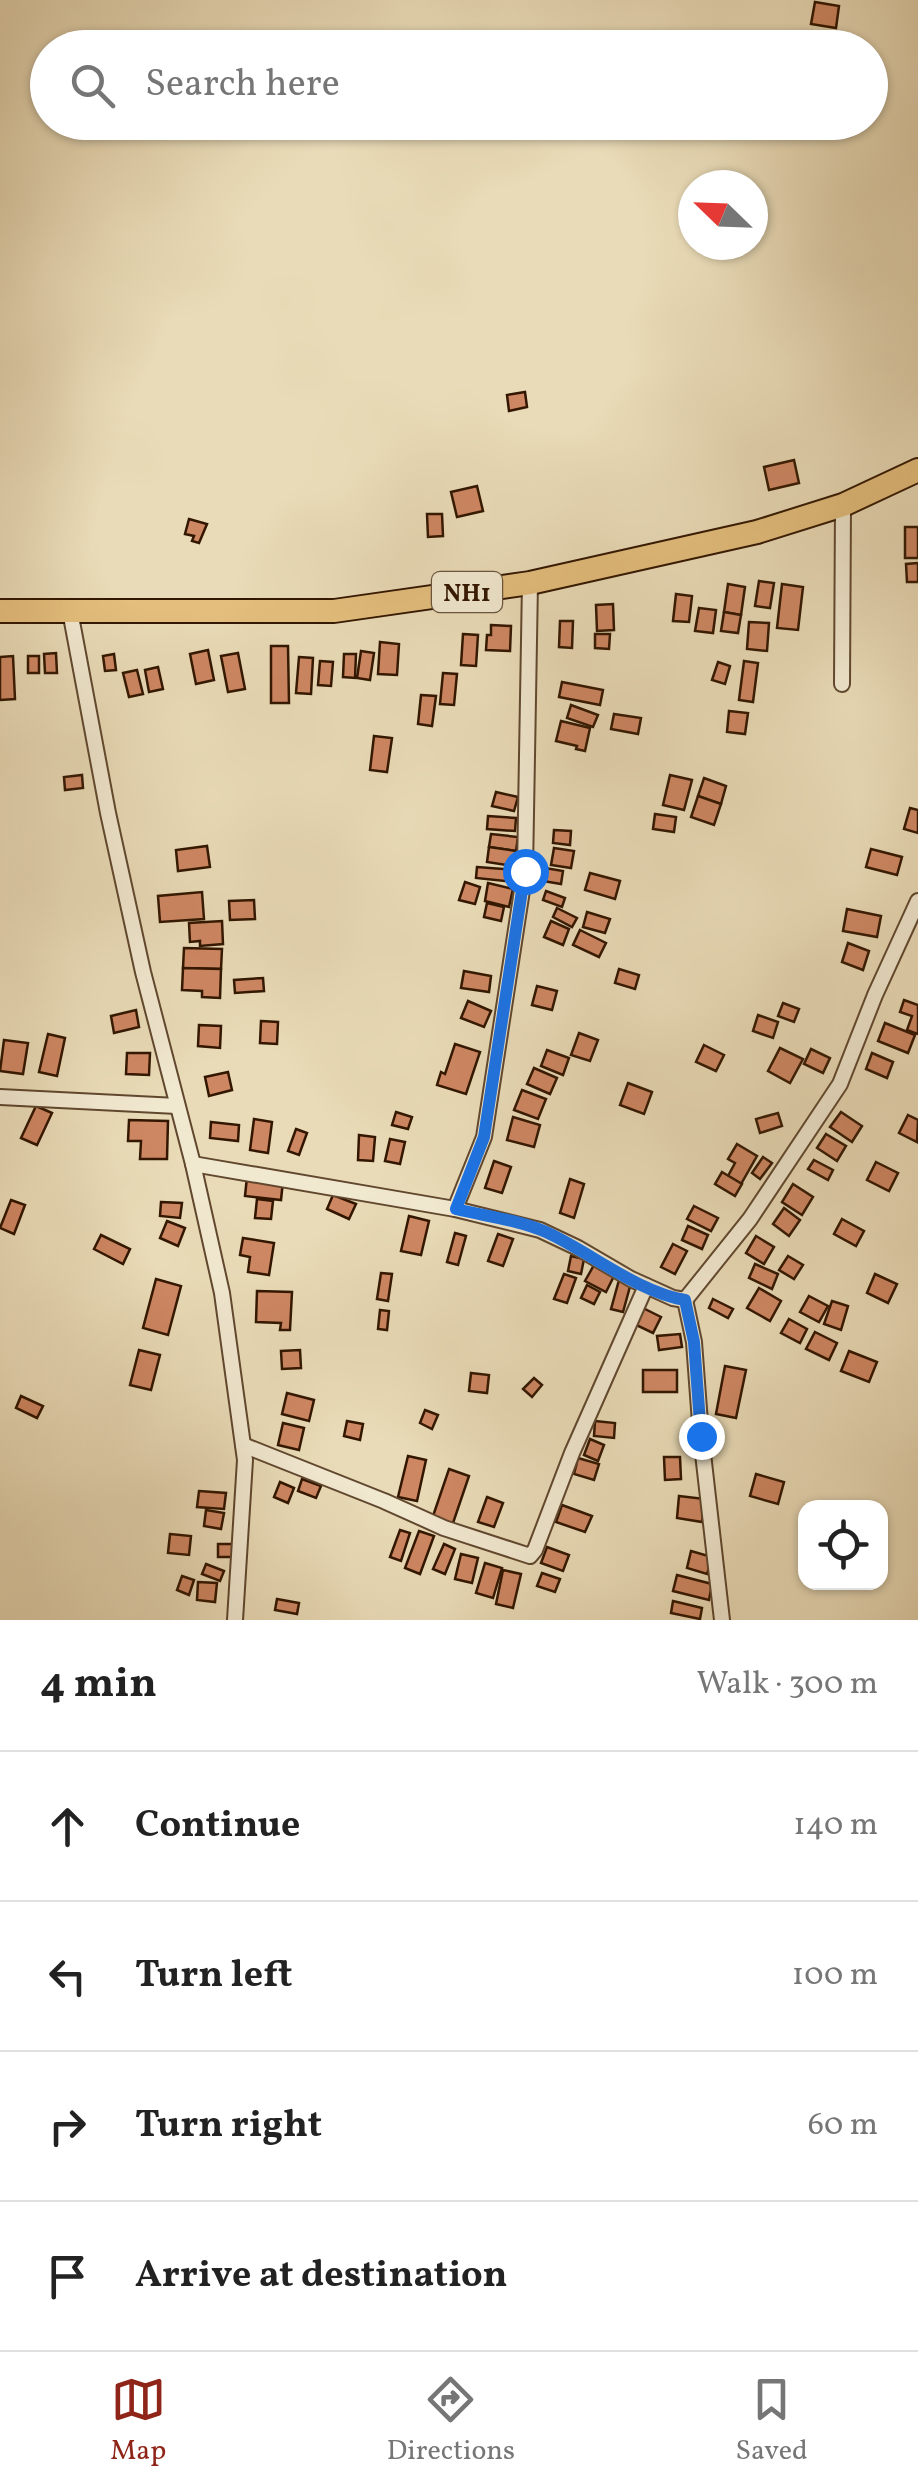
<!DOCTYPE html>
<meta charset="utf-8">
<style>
:root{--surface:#fff;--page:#f6f6f6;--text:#222;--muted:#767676;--line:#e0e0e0;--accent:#8f2418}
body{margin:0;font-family:Vollkorn,serif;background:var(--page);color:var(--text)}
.controls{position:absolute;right:30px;bottom:30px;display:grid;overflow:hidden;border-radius:20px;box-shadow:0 2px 8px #0004}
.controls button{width:90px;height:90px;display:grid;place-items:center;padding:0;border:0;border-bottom:2px solid var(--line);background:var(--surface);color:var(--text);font:50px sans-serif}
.compass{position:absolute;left:678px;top:170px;width:90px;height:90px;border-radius:50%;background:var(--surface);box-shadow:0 2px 8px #0004;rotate:293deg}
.stop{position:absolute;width:30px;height:30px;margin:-22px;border:8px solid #1a73e8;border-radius:50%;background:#fff}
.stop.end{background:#1a73e8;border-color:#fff;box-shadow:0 2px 10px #0008}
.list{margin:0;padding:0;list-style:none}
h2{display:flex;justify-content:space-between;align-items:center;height:130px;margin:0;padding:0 40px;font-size:42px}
h2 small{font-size:32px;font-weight:400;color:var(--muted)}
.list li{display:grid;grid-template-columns:65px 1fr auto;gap:30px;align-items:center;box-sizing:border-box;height:150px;padding:0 40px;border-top:2px solid var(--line)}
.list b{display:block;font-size:38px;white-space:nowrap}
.list em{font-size:32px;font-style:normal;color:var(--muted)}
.icon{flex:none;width:55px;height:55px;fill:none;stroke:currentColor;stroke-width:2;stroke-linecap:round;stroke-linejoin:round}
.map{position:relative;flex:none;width:918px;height:1620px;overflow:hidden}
.search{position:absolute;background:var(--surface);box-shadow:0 2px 8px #0004;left:30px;right:30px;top:30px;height:110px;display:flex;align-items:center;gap:25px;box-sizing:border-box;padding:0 35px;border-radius:55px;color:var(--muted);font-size:38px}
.sheet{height:730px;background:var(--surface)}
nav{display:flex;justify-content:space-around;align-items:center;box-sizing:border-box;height:140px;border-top:2px solid var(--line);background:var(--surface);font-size:28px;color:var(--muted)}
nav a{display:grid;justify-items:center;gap:5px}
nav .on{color:var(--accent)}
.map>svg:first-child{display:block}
</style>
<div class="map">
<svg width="918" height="1620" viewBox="0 0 918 1620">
<rect width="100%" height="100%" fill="#e9dbb7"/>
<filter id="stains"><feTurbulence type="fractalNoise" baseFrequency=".002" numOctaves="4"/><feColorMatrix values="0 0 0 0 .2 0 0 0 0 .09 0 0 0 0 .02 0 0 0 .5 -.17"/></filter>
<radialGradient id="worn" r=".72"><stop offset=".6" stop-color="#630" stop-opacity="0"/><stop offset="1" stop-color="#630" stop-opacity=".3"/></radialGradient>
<!-- building -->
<g fill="#ce8763" stroke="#321600" stroke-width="2.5">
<path d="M 815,2 L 839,6 L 836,28 L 811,24 Z"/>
<path d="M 525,392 L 527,407 L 509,411 L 507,395 Z"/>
<path d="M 794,460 L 799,483 L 769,490 L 764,467 Z"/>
<path d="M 477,486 L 483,511 L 457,517 L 451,492 Z"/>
<path d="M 427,514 L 442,514 L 443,536 L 428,537 Z"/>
<path d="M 189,519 L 207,524 L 199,543 L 192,541 L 194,536 L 185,534 Z"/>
<rect x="905" y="527" width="13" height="31"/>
<path d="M 918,563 L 918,582 L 907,582 L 906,564 Z"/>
<path d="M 759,581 L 774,583 L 770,608 L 755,606 Z"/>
<path d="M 728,584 L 745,587 L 741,615 L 724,612 Z"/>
<path d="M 782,584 L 803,587 L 798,630 L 777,628 Z"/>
<path d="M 676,594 L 692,596 L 689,622 L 673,621 Z"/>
<path d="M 613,604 L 614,630 L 597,631 L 596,605 Z"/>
<path d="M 699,608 L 716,610 L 713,633 L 695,631 Z"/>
<path d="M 724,612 L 741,615 L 738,633 L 721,631 Z"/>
<path d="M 560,621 L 573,621 L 572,648 L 559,647 Z"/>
<path d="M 749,622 L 769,623 L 767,651 L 747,649 Z"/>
<path d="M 491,625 L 511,626 L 510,651 L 486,650 L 487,635 L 491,635 Z"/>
<path d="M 463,634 L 478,635 L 476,666 L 461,665 Z"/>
<path d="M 595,634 L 610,634 L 609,649 L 595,648 Z"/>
<path d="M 380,642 L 399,644 L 397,675 L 378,674 Z"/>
<path d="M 271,646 L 288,646 L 289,703 L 271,703 Z"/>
<path d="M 208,650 L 214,680 L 196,684 L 190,654 Z"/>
<path d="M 361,651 L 374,653 L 370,680 L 357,678 Z"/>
<path d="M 56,653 L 57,673 L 45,673 L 44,654 Z"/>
<path d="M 238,653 L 245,689 L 228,692 L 221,656 Z"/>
<path d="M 114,654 L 116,670 L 105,671 L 103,656 Z"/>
<path d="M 344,654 L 356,654 L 355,678 L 343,677 Z"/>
<path d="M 13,656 L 15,699 L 0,700 L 0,657 Z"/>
<rect x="28" y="656" width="11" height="17"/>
<path d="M 299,657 L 313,658 L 311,694 L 296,693 Z"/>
<path d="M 320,661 L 333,662 L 331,686 L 318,685 Z"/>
<path d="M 744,661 L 758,663 L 753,702 L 739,700 Z"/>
<path d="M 718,662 L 730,666 L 725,684 L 712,680 Z"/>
<path d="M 158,667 L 163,689 L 149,692 L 145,670 Z"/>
<path d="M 137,670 L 143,694 L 129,697 L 123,673 Z"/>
<path d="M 443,673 L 457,674 L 454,705 L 440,704 Z"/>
<path d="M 562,682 L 603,690 L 600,705 L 559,697 Z"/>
<path d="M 421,695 L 436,696 L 432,726 L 418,724 Z"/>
<path d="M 571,705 L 598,715 L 593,727 L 567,718 Z"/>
<path d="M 729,711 L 748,713 L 745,734 L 727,732 Z"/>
<path d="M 614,714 L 641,718 L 638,734 L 611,729 Z"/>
<path d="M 561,721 L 590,728 L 585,751 L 576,749 L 577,746 L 556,741 Z"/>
<path d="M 374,736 L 392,738 L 387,772 L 370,770 Z"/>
<path d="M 82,775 L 83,788 L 65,790 L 64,777 Z"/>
<path d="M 670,775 L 692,780 L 684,810 L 663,805 Z"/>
<path d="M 704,778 L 726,786 L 721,804 L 698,796 Z"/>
<path d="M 496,792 L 518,797 L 514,811 L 492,806 Z"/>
<path d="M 698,796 L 721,804 L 714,825 L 691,817 Z"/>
<path d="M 910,808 L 918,810 L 918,833 L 904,829 Z"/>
<path d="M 655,814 L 676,817 L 674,832 L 653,829 Z"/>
<path d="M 488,816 L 516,818 L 515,831 L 487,829 Z"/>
<path d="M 554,830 L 571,831 L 570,845 L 553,843 Z"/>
<path d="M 491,834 L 518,837 L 516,851 L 489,847 Z"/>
<path d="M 207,846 L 210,867 L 178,871 L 176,850 Z"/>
<path d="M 489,847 L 516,851 L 514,866 L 487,862 Z"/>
<path d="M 554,848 L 574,851 L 571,868 L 551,865 Z"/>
<path d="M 871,849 L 902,857 L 897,875 L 866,867 Z"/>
<path d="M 477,867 L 515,870 L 514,882 L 476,878 Z"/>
<path d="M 545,868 L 563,871 L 561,884 L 543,881 Z"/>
<path d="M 590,873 L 620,881 L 615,899 L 585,890 Z"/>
<path d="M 465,882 L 480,887 L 475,904 L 459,900 Z"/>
<path d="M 488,883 L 513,889 L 509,907 L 485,901 Z"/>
<path d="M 546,891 L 565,898 L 562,907 L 543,900 Z"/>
<path d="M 202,892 L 204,919 L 160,922 L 158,896 Z"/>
<path d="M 254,900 L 255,919 L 230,920 L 229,901 Z"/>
<path d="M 487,903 L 504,907 L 501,921 L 484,917 Z"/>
<path d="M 557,908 L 577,918 L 572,927 L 553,917 Z"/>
<path d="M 847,909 L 881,916 L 877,937 L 843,931 Z"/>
<path d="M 587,912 L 610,919 L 605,933 L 583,927 Z"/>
<path d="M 222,921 L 223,944 L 200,946 L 200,941 L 190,942 L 189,923 Z"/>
<path d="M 551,921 L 569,929 L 563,945 L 544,937 Z"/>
<path d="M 580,930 L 606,943 L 599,957 L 573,945 Z"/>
<path d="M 848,943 L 869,951 L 863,970 L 842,962 Z"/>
<path d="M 184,948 L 222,949 L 221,969 L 183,968 Z"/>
<path d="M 183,968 L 221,969 L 220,998 L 202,997 L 202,991 L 182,990 Z"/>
<path d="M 619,969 L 639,975 L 635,989 L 615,983 Z"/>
<path d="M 464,971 L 491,976 L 489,992 L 461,988 Z"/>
<path d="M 263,978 L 264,991 L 235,993 L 234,980 Z"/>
<path d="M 537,986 L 557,991 L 552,1010 L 532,1005 Z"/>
<path d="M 904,1000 L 918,1005 L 918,1034 L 907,1030 L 912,1016 L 900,1012 Z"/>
<path d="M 468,1001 L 491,1011 L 484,1027 L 461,1018 Z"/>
<path d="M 783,1003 L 799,1009 L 794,1022 L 778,1016 Z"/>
<path d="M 136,1010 L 139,1027 L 114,1033 L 111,1016 Z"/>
<path d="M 758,1015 L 778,1022 L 773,1038 L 753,1031 Z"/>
<path d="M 261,1021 L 278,1022 L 277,1044 L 260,1043 Z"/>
<path d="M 885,1023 L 915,1035 L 908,1053 L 878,1041 Z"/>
<path d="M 199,1025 L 221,1026 L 220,1048 L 198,1046 Z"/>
<path d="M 579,1033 L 598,1040 L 590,1061 L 571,1055 Z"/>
<path d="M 48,1034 L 65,1038 L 57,1076 L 39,1072 Z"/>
<path d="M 4,1040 L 28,1043 L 23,1074 L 0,1071 Z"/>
<path d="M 455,1044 L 480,1052 L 466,1094 L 437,1085 L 441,1072 L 445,1074 Z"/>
<path d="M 704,1045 L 724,1055 L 716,1071 L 696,1062 Z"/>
<path d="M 780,1048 L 803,1059 L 790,1083 L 768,1071 Z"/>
<path d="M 811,1049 L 830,1058 L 823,1073 L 804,1064 Z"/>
<path d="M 547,1050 L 569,1058 L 563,1075 L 541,1066 Z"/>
<path d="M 127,1053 L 150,1053 L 149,1075 L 126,1074 Z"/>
<path d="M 872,1053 L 893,1062 L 887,1078 L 866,1069 Z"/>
<path d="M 534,1068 L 557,1078 L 550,1094 L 527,1084 Z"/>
<path d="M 228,1072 L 232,1090 L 209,1096 L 205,1077 Z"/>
<path d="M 628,1083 L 652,1092 L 644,1114 L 620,1105 Z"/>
<path d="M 522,1090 L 546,1099 L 538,1119 L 514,1110 Z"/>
<path d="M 36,1106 L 52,1113 L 37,1145 L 21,1138 Z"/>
<path d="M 396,1112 L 412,1117 L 408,1129 L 392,1125 Z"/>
<path d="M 841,1112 L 862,1126 L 852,1142 L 830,1127 Z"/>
<path d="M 778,1113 L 782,1126 L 760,1133 L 756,1119 Z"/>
<path d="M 908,1115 L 918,1120 L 917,1142 L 899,1133 Z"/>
<path d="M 513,1117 L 540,1125 L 534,1147 L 507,1140 Z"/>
<path d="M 254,1119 L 272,1122 L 268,1153 L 250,1150 Z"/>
<path d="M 129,1120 L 168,1121 L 167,1159 L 140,1159 L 141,1141 L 128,1141 Z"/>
<path d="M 211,1122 L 239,1125 L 238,1141 L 210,1138 Z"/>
<path d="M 296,1129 L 307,1133 L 299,1155 L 288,1151 Z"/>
<path d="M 826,1134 L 846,1146 L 837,1161 L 817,1148 Z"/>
<path d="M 359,1135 L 375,1137 L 373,1161 L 358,1160 Z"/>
<path d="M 390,1139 L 405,1142 L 400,1164 L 385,1161 Z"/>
<path d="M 737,1144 L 757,1156 L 741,1184 L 728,1176 L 735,1163 L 728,1159 Z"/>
<path d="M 763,1157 L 772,1163 L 760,1179 L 752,1173 Z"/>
<path d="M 814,1160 L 833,1170 L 828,1180 L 808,1169 Z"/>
<path d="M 494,1161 L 511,1167 L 502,1193 L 485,1188 Z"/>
<path d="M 876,1162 L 898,1173 L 889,1191 L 867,1180 Z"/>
<path d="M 722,1172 L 742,1184 L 735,1196 L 715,1184 Z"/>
<path d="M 247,1177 L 283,1181 L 281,1200 L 245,1196 Z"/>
<path d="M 570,1179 L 584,1184 L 574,1218 L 560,1213 Z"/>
<path d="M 793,1184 L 813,1197 L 802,1215 L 782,1202 Z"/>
<path d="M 333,1195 L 356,1204 L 349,1219 L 327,1209 Z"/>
<path d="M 257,1199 L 273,1201 L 271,1219 L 255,1218 Z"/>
<path d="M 11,1200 L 25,1205 L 14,1234 L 0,1228 Z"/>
<path d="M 161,1202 L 182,1203 L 180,1218 L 160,1216 Z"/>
<path d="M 694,1206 L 718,1218 L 711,1231 L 687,1219 Z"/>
<path d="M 784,1208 L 800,1220 L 789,1236 L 773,1224 Z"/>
<path d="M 409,1216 L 429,1221 L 421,1255 L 401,1251 Z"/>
<path d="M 842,1219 L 864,1231 L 856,1246 L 834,1234 Z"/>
<path d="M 167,1221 L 185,1228 L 178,1246 L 160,1238 Z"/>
<path d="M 688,1226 L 708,1235 L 702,1249 L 682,1240 Z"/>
<path d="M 455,1233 L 466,1236 L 458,1265 L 447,1262 Z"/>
<path d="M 498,1234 L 513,1239 L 503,1266 L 488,1261 Z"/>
<path d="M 101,1235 L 130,1249 L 123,1264 L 94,1249 Z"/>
<path d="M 756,1236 L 774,1247 L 764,1264 L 746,1253 Z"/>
<path d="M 243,1238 L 274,1243 L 269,1275 L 248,1272 L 250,1257 L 240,1255 Z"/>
<path d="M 673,1244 L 687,1251 L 675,1274 L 661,1267 Z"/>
<path d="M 571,1256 L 584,1259 L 581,1274 L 568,1271 Z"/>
<path d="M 788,1256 L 803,1265 L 794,1279 L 779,1270 Z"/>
<path d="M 755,1264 L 778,1274 L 772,1289 L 749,1278 Z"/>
<path d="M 594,1265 L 614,1276 L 606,1292 L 585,1281 Z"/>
<path d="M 381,1273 L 392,1274 L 388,1301 L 377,1299 Z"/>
<path d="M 564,1274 L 576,1278 L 567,1303 L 554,1299 Z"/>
<path d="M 875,1274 L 897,1284 L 888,1303 L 867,1293 Z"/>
<path d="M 156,1279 L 181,1286 L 168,1335 L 143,1328 Z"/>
<path d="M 619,1280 L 631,1283 L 623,1312 L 611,1309 Z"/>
<path d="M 587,1285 L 600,1292 L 594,1304 L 581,1298 Z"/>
<path d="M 759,1288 L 781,1301 L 770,1321 L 747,1308 Z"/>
<path d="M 257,1291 L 292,1292 L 290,1330 L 280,1330 L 281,1323 L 256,1322 Z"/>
<path d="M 809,1296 L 828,1306 L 819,1322 L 800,1312 Z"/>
<path d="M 713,1299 L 733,1309 L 728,1318 L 709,1308 Z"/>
<path d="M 832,1301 L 848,1306 L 841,1330 L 824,1324 Z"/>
<path d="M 641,1307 L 661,1317 L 653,1333 L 632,1323 Z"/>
<path d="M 380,1310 L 389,1311 L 387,1330 L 378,1329 Z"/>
<path d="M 789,1319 L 807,1329 L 800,1343 L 781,1333 Z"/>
<path d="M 815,1332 L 837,1343 L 829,1360 L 806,1349 Z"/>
<path d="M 680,1334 L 682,1347 L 659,1350 L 657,1336 Z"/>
<path d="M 139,1350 L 160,1355 L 151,1390 L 130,1385 Z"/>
<path d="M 300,1350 L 301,1368 L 282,1369 L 281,1351 Z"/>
<path d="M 849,1351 L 877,1362 L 869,1382 L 841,1371 Z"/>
<path d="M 725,1366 L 746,1370 L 736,1418 L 716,1414 Z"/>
<rect x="643" y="1370" width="34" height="22"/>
<path d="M 471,1373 L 489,1375 L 487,1393 L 469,1391 Z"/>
<path d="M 534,1378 L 542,1385 L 532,1397 L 523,1389 Z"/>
<path d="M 287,1393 L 314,1400 L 309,1421 L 282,1414 Z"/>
<path d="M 21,1396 L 43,1406 L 37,1418 L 16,1408 Z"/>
<path d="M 425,1410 L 438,1415 L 432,1429 L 420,1423 Z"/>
<path d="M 347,1421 L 363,1424 L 360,1440 L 344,1436 Z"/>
<path d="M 595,1421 L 615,1423 L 614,1438 L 594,1436 Z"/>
<path d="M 283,1423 L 304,1428 L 299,1450 L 278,1445 Z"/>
<path d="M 590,1439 L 604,1445 L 598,1461 L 584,1455 Z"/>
<path d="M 408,1456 L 426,1460 L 417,1501 L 398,1497 Z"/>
<path d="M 664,1457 L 680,1457 L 681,1479 L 665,1480 Z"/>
<path d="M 578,1458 L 599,1464 L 594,1480 L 574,1474 Z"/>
<path d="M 449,1469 L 469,1476 L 452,1526 L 432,1519 Z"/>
<path d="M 756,1474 L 784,1482 L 778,1504 L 750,1496 Z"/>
<path d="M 302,1479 L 321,1486 L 316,1498 L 298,1491 Z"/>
<path d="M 280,1482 L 294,1488 L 288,1503 L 274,1497 Z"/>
<path d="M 199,1491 L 226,1493 L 224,1509 L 197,1507 Z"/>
<path d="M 679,1496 L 705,1499 L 702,1522 L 677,1518 Z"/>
<path d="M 487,1497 L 503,1503 L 494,1527 L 478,1522 Z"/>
<path d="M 562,1505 L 592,1516 L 585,1532 L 556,1522 Z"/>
<path d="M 206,1510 L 224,1513 L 221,1529 L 204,1526 Z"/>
<path d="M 400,1530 L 410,1533 L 401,1561 L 390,1557 Z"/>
<path d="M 419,1531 L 434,1536 L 420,1574 L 405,1568 Z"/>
<path d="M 170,1534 L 191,1536 L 189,1555 L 168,1553 Z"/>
<path d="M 218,1544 L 234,1544 L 233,1557 L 218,1557 Z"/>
<path d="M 444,1544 L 455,1549 L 445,1574 L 433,1569 Z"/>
<path d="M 547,1547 L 569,1555 L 563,1571 L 541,1563 Z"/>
<path d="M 691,1551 L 712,1557 L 707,1574 L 687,1568 Z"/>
<path d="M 461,1554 L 478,1558 L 472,1583 L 455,1579 Z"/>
<path d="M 485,1563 L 502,1568 L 493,1598 L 476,1593 Z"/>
<path d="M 206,1564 L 224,1571 L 220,1581 L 202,1574 Z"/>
<path d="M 503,1570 L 521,1574 L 513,1608 L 496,1604 Z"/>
<path d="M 542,1573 L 560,1579 L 555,1592 L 537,1586 Z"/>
<path d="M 677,1575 L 712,1584 L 709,1600 L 673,1591 Z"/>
<path d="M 182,1576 L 194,1580 L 189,1595 L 177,1590 Z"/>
<path d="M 198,1582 L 217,1583 L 215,1602 L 197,1600 Z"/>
<path d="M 277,1599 L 299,1603 L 297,1614 L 275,1610 Z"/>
<path d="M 673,1601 L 702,1608 L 700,1619 L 671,1613 Z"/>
</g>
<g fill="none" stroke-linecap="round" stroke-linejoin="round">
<!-- minor casing -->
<g stroke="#60472e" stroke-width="18">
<g id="minor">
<path d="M 70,611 L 108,813 L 143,972 L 193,1164 L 222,1293 L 245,1460 L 235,1620"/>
<path d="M 842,684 L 843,505"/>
<path d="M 0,1097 L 177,1106"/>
<path d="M 193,1164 L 455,1209 L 540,1230 L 578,1248 L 631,1279 L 673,1298 L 685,1300 L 694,1342 L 701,1436 L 722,1620"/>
<path d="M 455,1209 L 484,1137 L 525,871 L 530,583"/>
<path d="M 685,1300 L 750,1219 L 840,1084 L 875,995 L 918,901"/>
<path d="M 243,1445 L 384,1501 L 444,1528 L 530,1556 L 535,1550 L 572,1453 L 646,1286"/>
</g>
</g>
<!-- trunk casing -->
<g stroke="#321600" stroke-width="26">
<path id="trunk" d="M 0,611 L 334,611 L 530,583 L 757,532 L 843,505 L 918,470"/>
</g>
<!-- minor -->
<use href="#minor" stroke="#f1e8d0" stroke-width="14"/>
<!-- trunk -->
<use href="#trunk" stroke="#e4be7c" stroke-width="22"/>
</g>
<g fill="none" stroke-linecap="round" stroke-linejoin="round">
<!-- route -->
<path stroke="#1a73e8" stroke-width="12" d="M 525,871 L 484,1137 L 456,1209 C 485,1216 519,1220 546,1232 C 590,1252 637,1292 685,1300 L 694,1342 L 701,1436"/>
</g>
<g text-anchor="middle" stroke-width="9" stroke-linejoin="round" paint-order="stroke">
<!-- shield labels -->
<rect fill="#f1e8d0" stroke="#6b553e" stroke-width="2.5" x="432" y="572" width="70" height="40" rx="8"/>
<g font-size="25" font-weight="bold" fill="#321600">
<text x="467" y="601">NH1</text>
</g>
</g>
<rect width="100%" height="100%" filter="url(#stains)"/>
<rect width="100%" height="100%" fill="url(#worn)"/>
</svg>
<div class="controls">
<button><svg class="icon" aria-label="locate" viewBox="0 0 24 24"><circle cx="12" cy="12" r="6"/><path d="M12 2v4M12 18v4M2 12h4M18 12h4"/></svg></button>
</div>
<svg class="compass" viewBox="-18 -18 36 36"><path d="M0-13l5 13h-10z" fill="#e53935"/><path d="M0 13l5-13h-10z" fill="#767676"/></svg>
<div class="stop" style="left:525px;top:871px"></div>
<div class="stop end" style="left:701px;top:1436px"></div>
<div class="search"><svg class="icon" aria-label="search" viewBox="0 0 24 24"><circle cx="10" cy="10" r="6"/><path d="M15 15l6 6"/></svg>Search here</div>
</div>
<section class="sheet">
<h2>4 min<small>Walk · 300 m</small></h2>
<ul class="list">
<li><svg class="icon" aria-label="ahead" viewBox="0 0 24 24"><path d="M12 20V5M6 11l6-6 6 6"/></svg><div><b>Continue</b></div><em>140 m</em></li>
<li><svg class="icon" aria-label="left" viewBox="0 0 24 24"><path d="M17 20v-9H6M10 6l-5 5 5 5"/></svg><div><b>Turn left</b></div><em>100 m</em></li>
<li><svg class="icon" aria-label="right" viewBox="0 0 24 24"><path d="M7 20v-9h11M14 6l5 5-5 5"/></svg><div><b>Turn right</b></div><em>60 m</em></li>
<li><svg class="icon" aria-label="arrive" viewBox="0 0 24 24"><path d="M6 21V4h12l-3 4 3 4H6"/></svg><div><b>Arrive at destination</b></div></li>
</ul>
</section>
<nav>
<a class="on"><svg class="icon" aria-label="map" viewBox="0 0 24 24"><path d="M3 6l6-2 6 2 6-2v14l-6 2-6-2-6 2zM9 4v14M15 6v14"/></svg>Map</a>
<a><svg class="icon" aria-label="directions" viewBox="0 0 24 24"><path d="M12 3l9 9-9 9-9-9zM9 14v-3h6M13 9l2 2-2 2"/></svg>Directions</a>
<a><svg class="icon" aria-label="saved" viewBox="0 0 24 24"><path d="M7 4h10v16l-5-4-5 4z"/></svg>Saved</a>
</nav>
